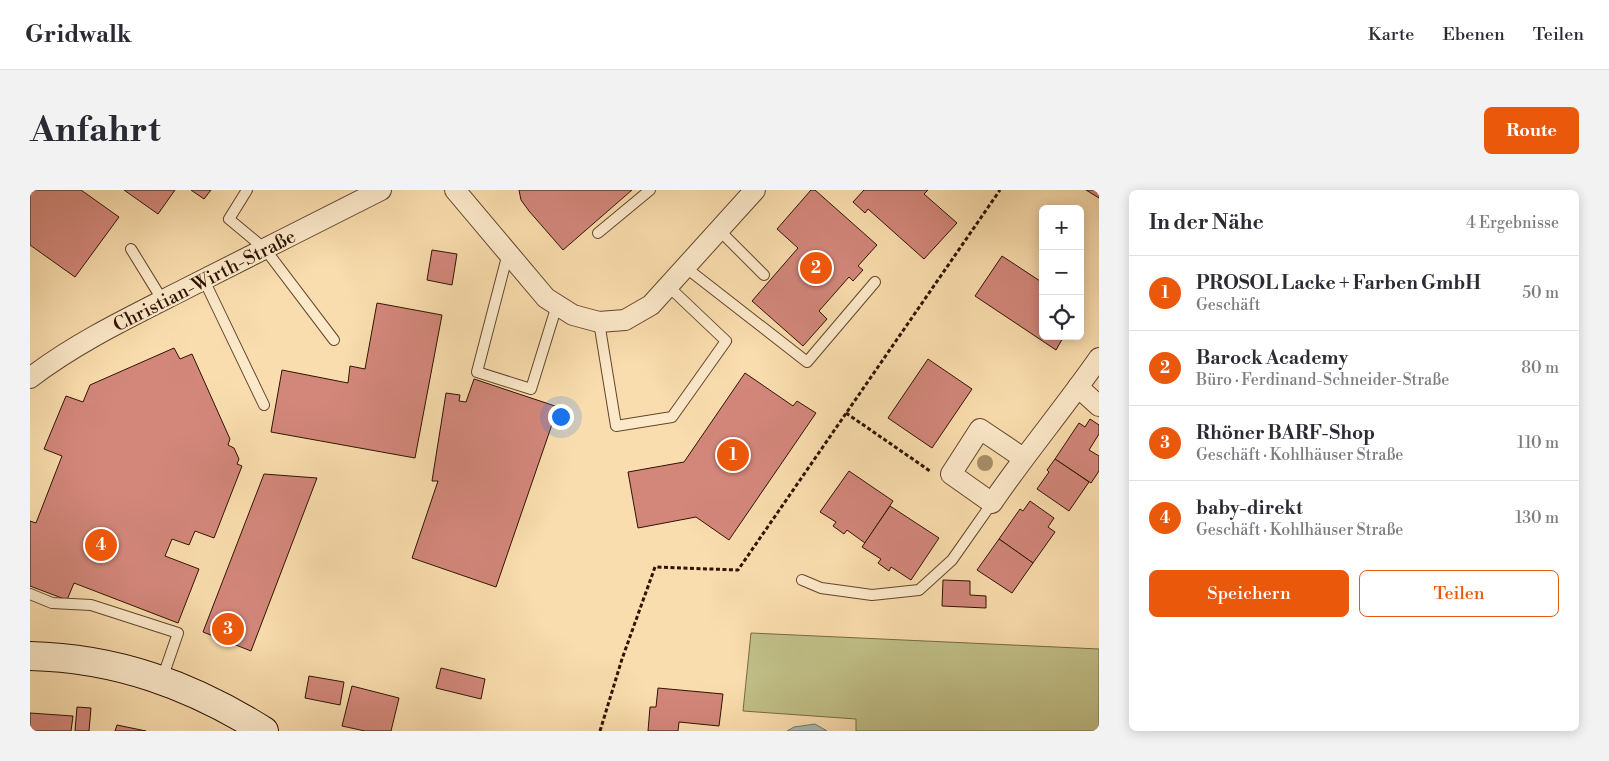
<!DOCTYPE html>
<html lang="de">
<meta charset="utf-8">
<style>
:root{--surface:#fff;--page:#f2f2f3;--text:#2b2b33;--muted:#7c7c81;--line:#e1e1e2;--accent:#ea580c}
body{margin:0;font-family:"Libre Bodoni",serif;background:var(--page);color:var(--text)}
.controls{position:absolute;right:15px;top:15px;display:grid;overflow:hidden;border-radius:8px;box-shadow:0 2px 12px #0003}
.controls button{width:45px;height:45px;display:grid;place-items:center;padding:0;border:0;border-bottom:1px solid var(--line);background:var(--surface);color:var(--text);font:25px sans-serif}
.you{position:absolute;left:530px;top:226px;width:18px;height:18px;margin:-12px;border:4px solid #fff;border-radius:50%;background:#1a73e8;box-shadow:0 0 0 8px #1a73e833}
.badge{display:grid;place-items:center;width:32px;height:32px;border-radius:50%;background:var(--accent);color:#fff;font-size:16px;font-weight:700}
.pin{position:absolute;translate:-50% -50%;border:2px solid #fff;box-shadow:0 1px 5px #0006}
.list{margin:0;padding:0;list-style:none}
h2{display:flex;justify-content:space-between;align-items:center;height:65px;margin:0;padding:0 20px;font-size:21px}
h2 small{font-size:16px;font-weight:400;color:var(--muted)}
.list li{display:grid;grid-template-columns:32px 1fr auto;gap:15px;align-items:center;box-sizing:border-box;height:75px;padding:0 20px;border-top:1px solid var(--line)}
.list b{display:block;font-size:19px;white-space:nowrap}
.list p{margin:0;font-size:16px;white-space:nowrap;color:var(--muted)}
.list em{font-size:16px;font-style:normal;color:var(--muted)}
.actions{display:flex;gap:10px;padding:15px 20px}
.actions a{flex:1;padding:11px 0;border:1px solid var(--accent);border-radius:8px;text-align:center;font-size:18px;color:var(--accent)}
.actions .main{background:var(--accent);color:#fff}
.icon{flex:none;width:28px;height:28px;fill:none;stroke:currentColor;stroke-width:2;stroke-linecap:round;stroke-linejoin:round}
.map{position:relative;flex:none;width:1069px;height:541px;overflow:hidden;border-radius:8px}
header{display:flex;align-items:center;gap:30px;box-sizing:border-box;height:70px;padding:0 25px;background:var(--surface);border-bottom:1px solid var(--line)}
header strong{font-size:24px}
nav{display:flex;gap:28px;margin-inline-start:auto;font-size:18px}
.intro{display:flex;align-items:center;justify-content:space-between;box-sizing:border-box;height:120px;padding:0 30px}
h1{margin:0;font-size:35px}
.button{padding:12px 22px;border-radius:8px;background:var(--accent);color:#fff;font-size:18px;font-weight:700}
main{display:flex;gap:30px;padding:0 30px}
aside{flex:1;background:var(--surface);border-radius:8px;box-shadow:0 2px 12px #0003}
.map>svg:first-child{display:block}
</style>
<header>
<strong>Gridwalk</strong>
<nav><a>Karte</a><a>Ebenen</a><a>Teilen</a></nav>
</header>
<div class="intro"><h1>Anfahrt</h1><a class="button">Route</a></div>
<main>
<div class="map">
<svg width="1069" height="541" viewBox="0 0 1069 541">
<rect width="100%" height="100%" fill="#faddae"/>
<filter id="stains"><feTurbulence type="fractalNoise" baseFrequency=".004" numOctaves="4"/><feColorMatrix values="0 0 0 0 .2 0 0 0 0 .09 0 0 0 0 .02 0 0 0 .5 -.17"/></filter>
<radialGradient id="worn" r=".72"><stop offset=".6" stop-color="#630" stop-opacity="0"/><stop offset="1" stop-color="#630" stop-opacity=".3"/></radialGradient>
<!-- green -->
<path fill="#c1c088" stroke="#786a44" d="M 721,443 L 1069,459 L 1069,541 L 826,541 L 826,529 L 713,521 Z"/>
<!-- water -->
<path fill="#a4b8b6" stroke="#75766d" d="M 785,534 L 797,541 L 757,541 L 764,537 Z"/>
<!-- building -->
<g fill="#d3877b" stroke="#2f1400">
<path d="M 0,0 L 51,0 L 89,27 L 45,87 L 0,55 Z"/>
<path d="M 94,0 L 145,0 L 128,24 Z"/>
<path d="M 161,0 L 181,0 L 174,9 Z"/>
<path d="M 489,0 L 602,0 L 533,60 L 499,21 L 491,10 Z"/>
<path d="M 781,0 L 785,0 L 847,55 L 828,76 L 833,80 L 823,91 L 819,87 L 789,121 L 797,129 L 773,156 L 722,111 L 768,58 L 747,39 Z"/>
<path d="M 834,0 L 898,0 L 894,4 L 927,33 L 894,69 L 838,19 L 835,23 L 823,12 Z"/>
<path d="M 1056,0 L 1069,0 L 1069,8 Z"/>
<path d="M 402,60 L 427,64 L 422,95 L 397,90 Z"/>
<path d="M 972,66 L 1013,93 L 1013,146 L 1034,146 L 1026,160 L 945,106 Z"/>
<path d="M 347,113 L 412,125 L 385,268 L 241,242 L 252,180 L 318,193 L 320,176 L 335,179 Z"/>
<path d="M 144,158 L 150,169 L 162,164 L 200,249 L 198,255 L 204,258 L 209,269 L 207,274 L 212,276 L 184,348 L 165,341 L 159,355 L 142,349 L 135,366 L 169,379 L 148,433 L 44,393 L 37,410 L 0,396 L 0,331 L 6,333 L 32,266 L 14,259 L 36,206 L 53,212 L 60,195 Z"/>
<path d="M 898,169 L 942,199 L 902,258 L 858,228 Z"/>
<path d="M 715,183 L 763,216 L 767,211 L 786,223 L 699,350 L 666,327 L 608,338 L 598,282 L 654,272 Z"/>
<path d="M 444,189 L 528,217 L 466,397 L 382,368 L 408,291 L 402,291 L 416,203 L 430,205 L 429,211 L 436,212 Z"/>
<path d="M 1060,229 L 1069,235 L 1069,244 L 1059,260 L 1069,266 L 1069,281 L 1061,293 L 1025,269 L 1049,233 L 1055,237 Z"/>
<path d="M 1025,269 L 1059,292 L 1039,321 L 1007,299 L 1019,282 L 1017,280 Z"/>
<path d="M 819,281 L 863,311 L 835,353 L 817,340 L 814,344 L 803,336 L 806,332 L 790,322 Z"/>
<path d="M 234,284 L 287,288 L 221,461 L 173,442 Z"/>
<path d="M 1000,311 L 1024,328 L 1018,337 L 1025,342 L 1003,373 L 969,349 L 990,319 L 993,321 Z"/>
<path d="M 860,316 L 909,348 L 881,390 L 861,377 L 859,381 L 848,373 L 851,369 L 832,357 Z"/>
<path d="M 969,349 L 1003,373 L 982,403 L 947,380 Z"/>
<path d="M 913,390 L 940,391 L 940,405 L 956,406 L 956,418 L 912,416 Z"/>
<path d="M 411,478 L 455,489 L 451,509 L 406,498 Z"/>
<path d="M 279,486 L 314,492 L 310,515 L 275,508 Z"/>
<path d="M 322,496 L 369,508 L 361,541 L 335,541 L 312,536 Z"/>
<path d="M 628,498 L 693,504 L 689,536 L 649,532 L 648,541 L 618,541 L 620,517 L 626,517 Z"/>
<path d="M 47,517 L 61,518 L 59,541 L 45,541 Z"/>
<path d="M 0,523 L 43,526 L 41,541 L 0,541 Z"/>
<path d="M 87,535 L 116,541 L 85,541 Z"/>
</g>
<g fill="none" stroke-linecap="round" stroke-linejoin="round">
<!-- lane casing -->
<g stroke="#62462c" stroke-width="12">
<g id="lane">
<path d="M 217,0 L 199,29 L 235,59 L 304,150"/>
<path d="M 689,40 L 734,85"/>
<path d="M 568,43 L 620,0"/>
<path d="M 101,59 L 133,111"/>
<path d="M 478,63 L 447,182 L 501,199 L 527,115"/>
<path d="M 655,77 L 777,172 L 845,92"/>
<path d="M 174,90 L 234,215"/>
<path d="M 569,132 L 586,236 L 642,227 L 696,151 L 638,96"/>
<path d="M 772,390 L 791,398 L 842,405 L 889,400 L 922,370 L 962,313"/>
<path d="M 0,404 L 22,413 L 61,415 L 148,443 L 132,489"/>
</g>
</g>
<!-- street casing -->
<g stroke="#62462c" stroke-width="22">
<g id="street">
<path d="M 425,0 L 516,108 L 543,125 L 569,132 L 595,130 L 621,115 L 725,0"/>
<path d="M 0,188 C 47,152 102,126 155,99 C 220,66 286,33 351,0"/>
<path d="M 1048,197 L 1069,216"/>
<path d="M 993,268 L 950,239 L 921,284 L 962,313 C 996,263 1035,217 1069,168"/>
</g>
</g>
<!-- secondary casing -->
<g stroke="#2f1400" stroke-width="30">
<path id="secondary" d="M 0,466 C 86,468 161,495 234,541"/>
</g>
<!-- path -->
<g stroke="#2f1400" stroke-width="3" stroke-dasharray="4 2.5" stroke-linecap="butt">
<path d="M 816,223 L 900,281"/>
<path d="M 570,541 L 592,469 L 625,377 L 708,380 L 970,0"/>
</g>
<!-- lane -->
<use href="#lane" stroke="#fce9ca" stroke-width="10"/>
<!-- street -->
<use href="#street" stroke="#fce9ca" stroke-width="20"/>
<!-- secondary -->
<use href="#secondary" stroke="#fce9ca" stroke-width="28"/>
</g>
<!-- trees -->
<circle fill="#a68f69" cx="955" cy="273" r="8"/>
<g text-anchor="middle" stroke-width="4.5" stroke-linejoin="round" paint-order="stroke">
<!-- street labels -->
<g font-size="19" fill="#2f1400" stroke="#fce9ca">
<text transform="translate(174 90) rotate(-27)" y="7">Christian-Wirth-Straße</text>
</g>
</g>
<rect width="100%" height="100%" filter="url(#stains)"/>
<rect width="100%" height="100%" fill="url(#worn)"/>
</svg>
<div class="controls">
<button>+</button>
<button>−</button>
<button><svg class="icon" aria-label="locate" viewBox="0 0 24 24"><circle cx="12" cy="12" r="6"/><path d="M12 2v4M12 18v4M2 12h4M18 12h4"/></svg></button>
</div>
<div class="you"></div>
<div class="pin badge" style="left:703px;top:265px">1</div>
<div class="pin badge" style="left:786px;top:78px">2</div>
<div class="pin badge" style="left:198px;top:439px">3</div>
<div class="pin badge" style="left:71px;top:355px">4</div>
</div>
<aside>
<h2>In der Nähe<small>4 Ergebnisse</small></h2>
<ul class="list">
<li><span class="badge">1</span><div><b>PROSOL Lacke + Farben GmbH</b><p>Geschäft</p></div><em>50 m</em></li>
<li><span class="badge">2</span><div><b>Barock Academy</b><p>Büro · Ferdinand-Schneider-Straße</p></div><em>80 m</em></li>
<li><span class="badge">3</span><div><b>Rhöner BARF-Shop</b><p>Geschäft · Kohlhäuser Straße</p></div><em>110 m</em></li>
<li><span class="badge">4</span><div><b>baby-direkt</b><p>Geschäft · Kohlhäuser Straße</p></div><em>130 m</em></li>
</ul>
<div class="actions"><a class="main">Speichern</a><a>Teilen</a></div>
</aside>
</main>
